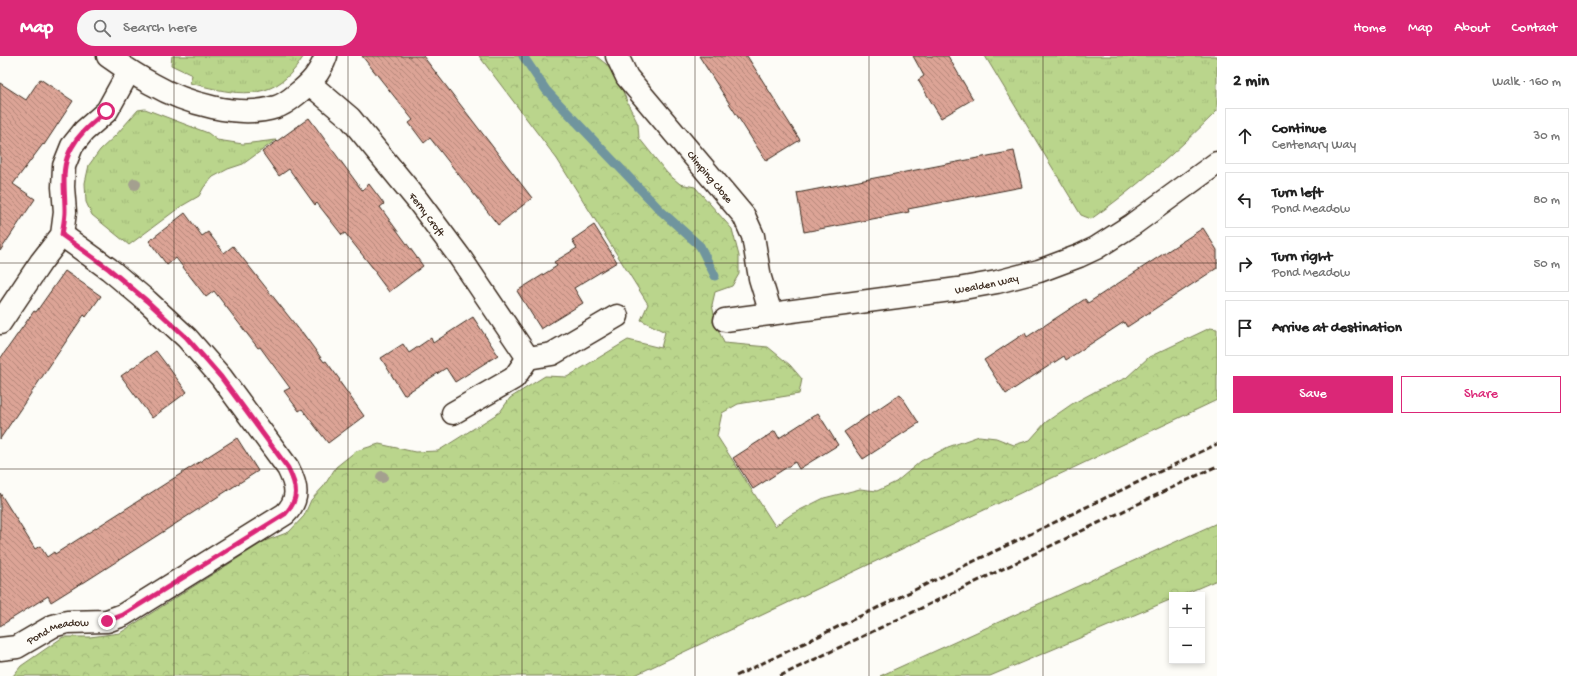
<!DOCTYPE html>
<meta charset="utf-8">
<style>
:root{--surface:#fff;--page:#f6f6f6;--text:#222;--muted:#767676;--line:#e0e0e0;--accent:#db2777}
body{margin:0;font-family:"Gochi Hand",sans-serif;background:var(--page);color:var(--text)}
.controls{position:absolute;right:12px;bottom:12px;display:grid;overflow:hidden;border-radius:0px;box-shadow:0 2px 6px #0003}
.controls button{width:36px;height:36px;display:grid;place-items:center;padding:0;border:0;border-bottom:1px solid var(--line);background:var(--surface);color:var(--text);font:20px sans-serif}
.stop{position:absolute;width:12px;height:12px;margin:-9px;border:3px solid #db2777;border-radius:50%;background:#fff}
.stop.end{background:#db2777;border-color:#fff;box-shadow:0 1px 4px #0008}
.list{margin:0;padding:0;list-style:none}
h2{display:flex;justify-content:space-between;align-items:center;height:52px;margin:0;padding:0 16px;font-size:17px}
h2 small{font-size:13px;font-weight:400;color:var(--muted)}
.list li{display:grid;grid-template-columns:26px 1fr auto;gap:12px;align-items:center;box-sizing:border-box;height:56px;margin:0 8px 8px;padding:0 8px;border:1px solid var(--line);border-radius:0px}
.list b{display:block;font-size:15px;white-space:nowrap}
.list p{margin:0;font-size:13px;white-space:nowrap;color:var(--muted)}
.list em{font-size:13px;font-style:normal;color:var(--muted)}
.actions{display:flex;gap:8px;padding:12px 16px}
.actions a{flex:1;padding:9px 0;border:1px solid var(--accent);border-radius:0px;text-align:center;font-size:14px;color:var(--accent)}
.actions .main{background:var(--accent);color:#fff}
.icon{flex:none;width:22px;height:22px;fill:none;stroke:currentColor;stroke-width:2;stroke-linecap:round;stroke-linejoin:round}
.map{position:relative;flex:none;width:1217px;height:620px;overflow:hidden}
header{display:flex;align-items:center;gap:24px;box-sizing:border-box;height:56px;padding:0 20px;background:var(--accent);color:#fff}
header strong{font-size:19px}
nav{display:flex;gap:22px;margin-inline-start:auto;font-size:14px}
.search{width:280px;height:36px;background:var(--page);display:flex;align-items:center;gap:10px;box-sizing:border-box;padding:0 14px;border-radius:22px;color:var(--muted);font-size:15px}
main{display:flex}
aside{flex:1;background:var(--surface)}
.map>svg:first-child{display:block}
</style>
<header>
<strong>Map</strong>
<div class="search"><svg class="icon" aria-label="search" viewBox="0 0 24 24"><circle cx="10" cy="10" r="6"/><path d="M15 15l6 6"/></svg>Search here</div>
<nav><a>Home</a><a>Map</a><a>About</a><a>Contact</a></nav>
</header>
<main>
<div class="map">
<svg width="1217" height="620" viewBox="0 0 1217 620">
<defs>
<pattern id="grass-tufts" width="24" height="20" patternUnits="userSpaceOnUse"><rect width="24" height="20" fill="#bad58c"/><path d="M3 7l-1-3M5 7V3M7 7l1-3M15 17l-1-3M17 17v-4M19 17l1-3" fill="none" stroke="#a1b778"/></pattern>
<pattern id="forest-crowns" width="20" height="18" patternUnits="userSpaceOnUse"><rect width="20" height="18" fill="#bad58c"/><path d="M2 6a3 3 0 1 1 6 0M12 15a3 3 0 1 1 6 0" fill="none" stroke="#a1b778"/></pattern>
<pattern id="building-back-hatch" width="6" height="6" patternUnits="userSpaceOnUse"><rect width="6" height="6" fill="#dca496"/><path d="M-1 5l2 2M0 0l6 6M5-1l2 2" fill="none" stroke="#b4867a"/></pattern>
</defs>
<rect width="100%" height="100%" fill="#fdfcf7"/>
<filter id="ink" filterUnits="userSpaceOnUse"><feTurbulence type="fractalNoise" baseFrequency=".025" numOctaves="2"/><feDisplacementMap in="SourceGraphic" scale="8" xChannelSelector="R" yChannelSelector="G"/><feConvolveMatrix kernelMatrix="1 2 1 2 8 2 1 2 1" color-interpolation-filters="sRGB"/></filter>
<g filter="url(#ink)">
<!-- grass -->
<g fill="url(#grass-tufts)" stroke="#7a8055">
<path d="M 172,0 L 304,0 C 300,5 297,11 293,15 C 265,48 226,36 190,27 L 192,19 L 171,9 Z"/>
<path d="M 985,0 L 1217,0 L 1217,55 C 1178,94 1136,132 1091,163 L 1081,159 Z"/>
<path d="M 145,53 L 208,77 L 217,84 L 243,88 L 276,84 L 243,108 L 228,113 L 213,121 L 204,131 L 199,140 L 180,151 L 129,189 L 92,159 L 86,146 L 85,127 L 89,109 L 100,94 L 116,79 L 138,54 Z"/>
</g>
<!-- forest -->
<g fill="url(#forest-crowns)" stroke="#7a8055">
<path d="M 479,0 L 596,0 L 606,8 L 619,25 L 628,48 L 638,68 L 639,82 L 667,117 L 680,128 L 695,131 L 732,173 L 739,200 L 739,218 L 732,230 L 715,236 L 712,249 L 717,271 L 724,287 L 768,291 L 790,309 L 802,323 L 799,338 L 738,348 L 722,357 L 717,380 L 775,470 L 792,458 L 824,442 L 860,433 L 877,435 L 896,426 L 921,405 L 948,391 L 979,380 L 996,382 L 1014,389 L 1030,384 L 1046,366 L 1072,348 L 1096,335 L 1126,322 L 1149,301 L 1210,272 L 1217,273 L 1217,344 L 633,620 L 13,620 L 21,610 L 63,581 L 90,581 L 120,577 L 265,485 L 289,476 L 304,460 L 311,444 L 324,430 L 336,411 L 356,395 L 379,388 L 415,396 L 438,395 L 500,356 L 510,342 L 545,320 L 567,321 L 628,284 L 661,292 L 665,276 L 641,264 L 648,248 L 557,103 Z"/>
<path d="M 1217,467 L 1217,524 L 1182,539 L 1172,539 L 1172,543 L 990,620 L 880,620 Z"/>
</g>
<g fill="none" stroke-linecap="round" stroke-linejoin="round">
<!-- stream -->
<path stroke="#70959e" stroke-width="9" d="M 523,0 L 546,34 L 661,155 L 700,190 L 715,220"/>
</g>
<!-- building -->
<g fill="url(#building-back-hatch)" stroke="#3b2a1e">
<path d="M 362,0 L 423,0 L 532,142 L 498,169 L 430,82 L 424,87 L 409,67 L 413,64 Z"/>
<path d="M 699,0 L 747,0 L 800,84 L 766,105 Z"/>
<path d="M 913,0 L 948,0 L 973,43 L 941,62 L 918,24 L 924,20 Z"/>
<path d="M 40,23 L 73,45 L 44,89 L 43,88 L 13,128 L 35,143 L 0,195 L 0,27 L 26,44 Z"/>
<path d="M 309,62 L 362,134 L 369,128 L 384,148 L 380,151 L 423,210 L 389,236 L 375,217 L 376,216 L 345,177 L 342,179 L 317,147 L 315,149 L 289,113 L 279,120 L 262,96 Z"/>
<path d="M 1014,95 L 1022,131 L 908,153 L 909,156 L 804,176 L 797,137 Z"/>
<path d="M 185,157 L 202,180 L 208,176 L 224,197 L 233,190 L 301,276 L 302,276 L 324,306 L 326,305 L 340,324 L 339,325 L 364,360 L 328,387 L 302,353 L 299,355 L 284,335 L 290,332 L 260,291 L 258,292 L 214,235 L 206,241 L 176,202 L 167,209 L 149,185 Z"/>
<path d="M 594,169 L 617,206 L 574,232 L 583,247 L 541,273 L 517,235 L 557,210 L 554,206 L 577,192 L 572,184 Z"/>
<path d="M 1203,172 L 1217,194 L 1217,212 L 1127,271 L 1124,266 L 1066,304 L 1064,300 L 1006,338 L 984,304 L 1025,277 L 1027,281 L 1085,243 L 1088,247 Z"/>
<path d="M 65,215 L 101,240 L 86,261 L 84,259 L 0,383 L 0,303 L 34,255 L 36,256 Z"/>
<path d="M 473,261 L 498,299 L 455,326 L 446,312 L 404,339 L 381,302 L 403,288 L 409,297 L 431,282 L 433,287 Z"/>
<path d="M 156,295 L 187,336 L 152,362 L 121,320 Z"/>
<path d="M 900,338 L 919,367 L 863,403 L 844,376 Z"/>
<path d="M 818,357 L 838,389 L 799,413 L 795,406 L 753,433 L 733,402 L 775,375 L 779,382 Z"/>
<path d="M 237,382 L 258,415 L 83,527 L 83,526 L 51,546 L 48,540 L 0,570 L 0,437 L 35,493 L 40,490 L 47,501 L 54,496 L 55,498 Z"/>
</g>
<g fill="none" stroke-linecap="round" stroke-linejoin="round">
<!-- street casing -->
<g stroke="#3b2a1e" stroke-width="25">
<g id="street">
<path d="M 108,0 C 122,10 137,20 152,28 C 185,47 239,63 276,51 C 283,49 291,43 297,38 C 311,27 320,17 326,0"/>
<path id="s1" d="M 617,0 L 627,21 L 744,160 L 753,180 L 760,222 L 771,258"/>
<path id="s2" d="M 310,28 L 350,62 L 418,145 L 459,200 L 528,302"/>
<path id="s3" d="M 725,264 L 958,233 L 997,226 L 1039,215 L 1079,200 L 1096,192 L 1132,169 L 1217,107"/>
<path d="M 0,267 L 41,206 L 62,179 L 65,156 L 63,131 L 64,110 L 72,90 L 84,75 L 107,55 L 129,15"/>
<path d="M 453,357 L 514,322 L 528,302 L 552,298 L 617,260"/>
<path id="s4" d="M 0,593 L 17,591 L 53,570 L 67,566 L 107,565 L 123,559 L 285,458 C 300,443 297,430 288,412 L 221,321 L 187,282 L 147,245 L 109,213 L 62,179"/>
</g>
</g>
<!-- street -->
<use href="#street" stroke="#fdfcf7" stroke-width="22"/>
<!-- rail -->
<g stroke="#3b2a1e" stroke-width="3" stroke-dasharray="6 3" stroke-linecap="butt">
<path d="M 736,620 L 1217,388"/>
<path d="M 780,620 L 1217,410"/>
</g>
</g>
<!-- trees -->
<g fill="#a4a08f">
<circle cx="135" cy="128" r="6"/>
<circle cx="382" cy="421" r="6"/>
</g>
</g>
<g fill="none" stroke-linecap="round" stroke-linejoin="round" filter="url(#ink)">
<!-- route -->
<path stroke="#db2777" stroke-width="5" d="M 106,55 C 94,66 80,76 72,91 C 60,111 65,132 65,155 C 65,163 63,171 62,179 L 109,213 L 147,245 L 187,282 L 221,321 L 288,412 C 297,430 300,443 285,458 L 123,559 L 107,565"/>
</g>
<!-- grid -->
<path fill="none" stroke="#3b2a1e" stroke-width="1" stroke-opacity="0.55" d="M 174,0 L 174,620M 348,0 L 348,620M 522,0 L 522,620M 695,0 L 695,620M 869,0 L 869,620M 1043,0 L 1043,620M 0,207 L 1217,207M 0,413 L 1217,413"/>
<g text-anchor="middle" stroke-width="4" stroke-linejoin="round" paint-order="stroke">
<!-- street labels -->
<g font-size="11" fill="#3b2a1e" stroke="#fdfcf7">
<text dy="4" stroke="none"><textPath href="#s1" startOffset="153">Climping Close</textPath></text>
<text dy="4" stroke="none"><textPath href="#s2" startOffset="176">Ferny Croft</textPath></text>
<text dy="4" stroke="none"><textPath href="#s3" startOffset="264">Wealden Way</textPath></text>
<text dy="4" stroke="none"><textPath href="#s4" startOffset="62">Pond Meadow</textPath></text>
</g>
</g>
</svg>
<div class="controls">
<button>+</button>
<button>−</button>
</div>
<div class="stop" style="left:106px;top:55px"></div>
<div class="stop end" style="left:107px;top:565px"></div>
</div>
<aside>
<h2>2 min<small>Walk · 160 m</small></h2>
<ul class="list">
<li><svg class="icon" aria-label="ahead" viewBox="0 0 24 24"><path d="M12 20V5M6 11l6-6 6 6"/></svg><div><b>Continue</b><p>Centenary Way</p></div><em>30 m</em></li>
<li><svg class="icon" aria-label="left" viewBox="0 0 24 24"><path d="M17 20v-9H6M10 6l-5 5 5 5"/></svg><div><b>Turn left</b><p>Pond Meadow</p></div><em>80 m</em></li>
<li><svg class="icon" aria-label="right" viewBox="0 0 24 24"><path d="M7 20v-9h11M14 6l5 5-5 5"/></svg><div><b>Turn right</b><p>Pond Meadow</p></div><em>50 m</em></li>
<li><svg class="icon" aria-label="arrive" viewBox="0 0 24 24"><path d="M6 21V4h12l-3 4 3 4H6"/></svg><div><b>Arrive at destination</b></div></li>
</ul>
<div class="actions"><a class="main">Save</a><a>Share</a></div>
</aside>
</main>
